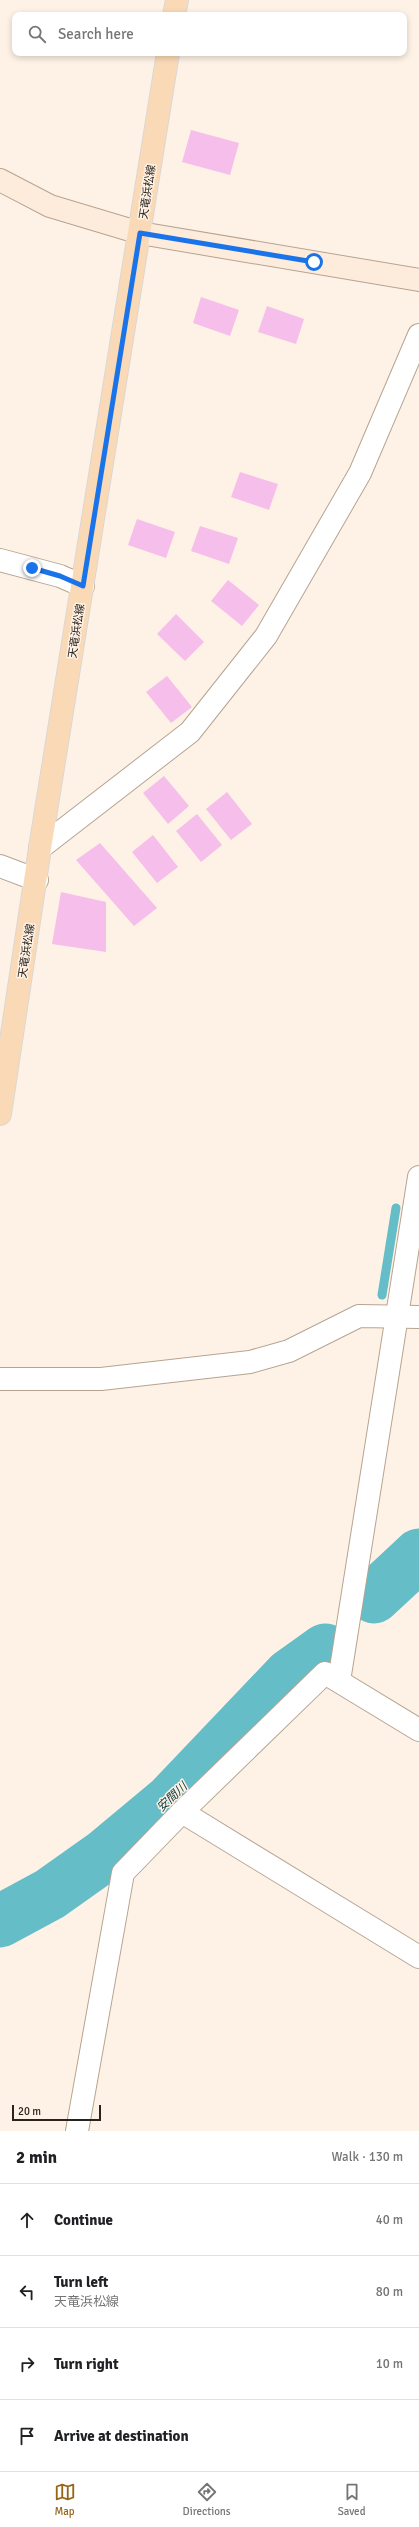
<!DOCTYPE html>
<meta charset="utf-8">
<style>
:root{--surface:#fff;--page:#f6f6f6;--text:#202124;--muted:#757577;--line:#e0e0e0;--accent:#966616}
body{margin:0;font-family:Signika,"Noto Sans JP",sans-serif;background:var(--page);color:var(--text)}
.scale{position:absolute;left:12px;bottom:10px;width:89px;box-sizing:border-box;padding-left:4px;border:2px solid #2a231c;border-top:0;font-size:11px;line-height:14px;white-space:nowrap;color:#2a231c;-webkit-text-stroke:3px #fef2e6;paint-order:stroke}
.stop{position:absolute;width:12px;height:12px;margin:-9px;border:3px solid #1a73e8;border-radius:50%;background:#fff}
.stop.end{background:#1a73e8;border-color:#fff;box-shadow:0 1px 4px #0008}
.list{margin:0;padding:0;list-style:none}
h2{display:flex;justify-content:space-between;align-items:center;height:52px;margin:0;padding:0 16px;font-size:17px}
h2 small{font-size:13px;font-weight:400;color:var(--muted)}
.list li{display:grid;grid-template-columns:26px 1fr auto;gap:12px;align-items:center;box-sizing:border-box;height:72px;padding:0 16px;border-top:1px solid var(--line)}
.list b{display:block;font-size:15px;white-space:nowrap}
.list p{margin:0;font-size:13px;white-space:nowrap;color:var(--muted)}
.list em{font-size:13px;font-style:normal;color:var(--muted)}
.icon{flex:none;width:22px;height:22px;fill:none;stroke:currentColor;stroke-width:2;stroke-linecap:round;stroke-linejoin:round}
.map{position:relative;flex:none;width:419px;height:2131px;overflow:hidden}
.search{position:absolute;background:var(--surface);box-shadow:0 2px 6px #0003;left:12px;right:12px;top:12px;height:44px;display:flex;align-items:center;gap:10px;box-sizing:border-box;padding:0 14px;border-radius:8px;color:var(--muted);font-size:15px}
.sheet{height:340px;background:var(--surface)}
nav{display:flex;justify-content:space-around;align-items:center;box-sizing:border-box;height:56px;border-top:1px solid var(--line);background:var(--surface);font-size:11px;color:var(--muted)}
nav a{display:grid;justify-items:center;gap:2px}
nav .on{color:var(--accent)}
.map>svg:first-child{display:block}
</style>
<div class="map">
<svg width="419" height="2131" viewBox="0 0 419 2131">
<rect width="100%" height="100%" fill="#fef2e6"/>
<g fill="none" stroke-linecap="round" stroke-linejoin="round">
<!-- stream -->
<path stroke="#65bdc7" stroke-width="9" d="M 382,1295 L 396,1208"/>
<!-- river -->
<g stroke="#65bdc7" stroke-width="53">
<path d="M 374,1597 L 419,1555"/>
<path d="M 0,1921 L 50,1894 L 105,1855 L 171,1800 L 290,1675 L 325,1650"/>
</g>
</g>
<!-- building -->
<g fill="#f6beeb">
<path d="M 191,130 L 239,143 L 230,175 L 182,162 Z"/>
<path d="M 201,297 L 239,310 L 230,336 L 193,323 Z"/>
<path d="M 267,306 L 304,319 L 296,344 L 258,332 Z"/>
<path d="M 240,472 L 278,484 L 269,510 L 231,497 Z"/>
<path d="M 137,519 L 175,532 L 166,558 L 128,545 Z"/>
<path d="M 200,526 L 238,538 L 229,564 L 191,551 Z"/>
<path d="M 228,580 L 259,605 L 242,626 L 211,601 Z"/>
<path d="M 176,614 L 204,642 L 185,661 L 157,634 Z"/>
<path d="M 167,676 L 192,707 L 171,723 L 146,692 Z"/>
<path d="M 164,776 L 189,806 L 168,824 L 143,793 Z"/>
<path d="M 227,792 L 252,824 L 231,840 L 206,809 Z"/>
<path d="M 197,814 L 222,845 L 201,862 L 176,831 Z"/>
<path d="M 153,835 L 178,867 L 157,883 L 132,852 Z"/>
<path d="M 100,843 L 157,908 L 134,926 L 76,860 Z"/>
<path d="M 61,892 L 106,902 L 106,952 L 52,944 Z"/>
</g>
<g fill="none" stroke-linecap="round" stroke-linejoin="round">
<!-- street casing -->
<g stroke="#b6a492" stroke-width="24">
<g id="street">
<path d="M 0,560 L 60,576 L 83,586"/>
<path d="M 40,848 L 190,732 L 266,636 L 360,473 L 419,335"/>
<path d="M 0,866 L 37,880"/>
<path d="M 0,1379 L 101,1379 L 250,1362 L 289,1351 L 359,1316 L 419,1317"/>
<path d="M 339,1681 L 419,1177"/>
<path d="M 182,1812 L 419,1957"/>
<path d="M 77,2131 L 123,1873 L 182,1812 L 325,1673 L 419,1730"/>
</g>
</g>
<!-- secondary casing -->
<g stroke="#b6a492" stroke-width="24">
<path id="secondary" d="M 0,180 L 50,206 L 140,233 L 419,280"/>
</g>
<!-- primary casing -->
<g stroke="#d9d7d6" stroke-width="24">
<g id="primary">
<path d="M 174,15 L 177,0"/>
<path d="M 0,1114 L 40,848 L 168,53"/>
</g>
</g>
<!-- street -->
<use href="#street" stroke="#fff" stroke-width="22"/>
<!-- secondary -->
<use href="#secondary" stroke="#fdecdb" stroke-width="22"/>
<!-- primary -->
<use href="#primary" stroke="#fadab6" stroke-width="22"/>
</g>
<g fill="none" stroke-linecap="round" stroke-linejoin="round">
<!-- route -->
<path stroke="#1a73e8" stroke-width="5" d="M 32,568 L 60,576 L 83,586 L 140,233 L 314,262"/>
</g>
<g text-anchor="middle" stroke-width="3" stroke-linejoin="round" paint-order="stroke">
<!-- street labels -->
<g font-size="11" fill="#2a231c" stroke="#fef2e6">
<text transform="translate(147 192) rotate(-81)" y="4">天竜浜松線</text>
<text transform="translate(76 631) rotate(-81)" y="4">天竜浜松線</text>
<text transform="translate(26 951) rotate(-81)" y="4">天竜浜松線</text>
</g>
<!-- water labels -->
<g font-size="12" font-style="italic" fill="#103a3f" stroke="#fef2e6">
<text transform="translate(172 1797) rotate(-43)" y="4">安間川</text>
</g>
</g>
</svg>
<div class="scale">20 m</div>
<div class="stop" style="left:314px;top:262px"></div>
<div class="stop end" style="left:32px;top:568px"></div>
<div class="search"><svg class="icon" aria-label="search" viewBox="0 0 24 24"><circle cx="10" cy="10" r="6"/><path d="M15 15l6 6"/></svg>Search here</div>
</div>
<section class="sheet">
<h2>2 min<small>Walk · 130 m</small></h2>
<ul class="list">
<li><svg class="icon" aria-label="ahead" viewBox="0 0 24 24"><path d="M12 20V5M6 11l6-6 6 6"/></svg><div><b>Continue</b></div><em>40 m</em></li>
<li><svg class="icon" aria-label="left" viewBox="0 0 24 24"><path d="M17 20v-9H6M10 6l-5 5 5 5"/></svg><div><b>Turn left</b><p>天竜浜松線</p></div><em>80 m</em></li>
<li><svg class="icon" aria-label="right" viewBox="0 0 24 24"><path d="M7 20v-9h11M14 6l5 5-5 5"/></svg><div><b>Turn right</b></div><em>10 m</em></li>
<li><svg class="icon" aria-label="arrive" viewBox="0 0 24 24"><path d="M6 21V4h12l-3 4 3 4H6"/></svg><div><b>Arrive at destination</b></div></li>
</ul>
</section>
<nav>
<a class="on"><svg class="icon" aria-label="map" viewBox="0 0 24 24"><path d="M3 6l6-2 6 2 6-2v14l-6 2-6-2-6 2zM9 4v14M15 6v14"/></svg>Map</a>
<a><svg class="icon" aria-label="directions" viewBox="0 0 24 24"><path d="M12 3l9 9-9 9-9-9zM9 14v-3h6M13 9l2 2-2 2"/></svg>Directions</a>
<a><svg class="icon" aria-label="saved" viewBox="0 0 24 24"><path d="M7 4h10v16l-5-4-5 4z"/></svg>Saved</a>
</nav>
